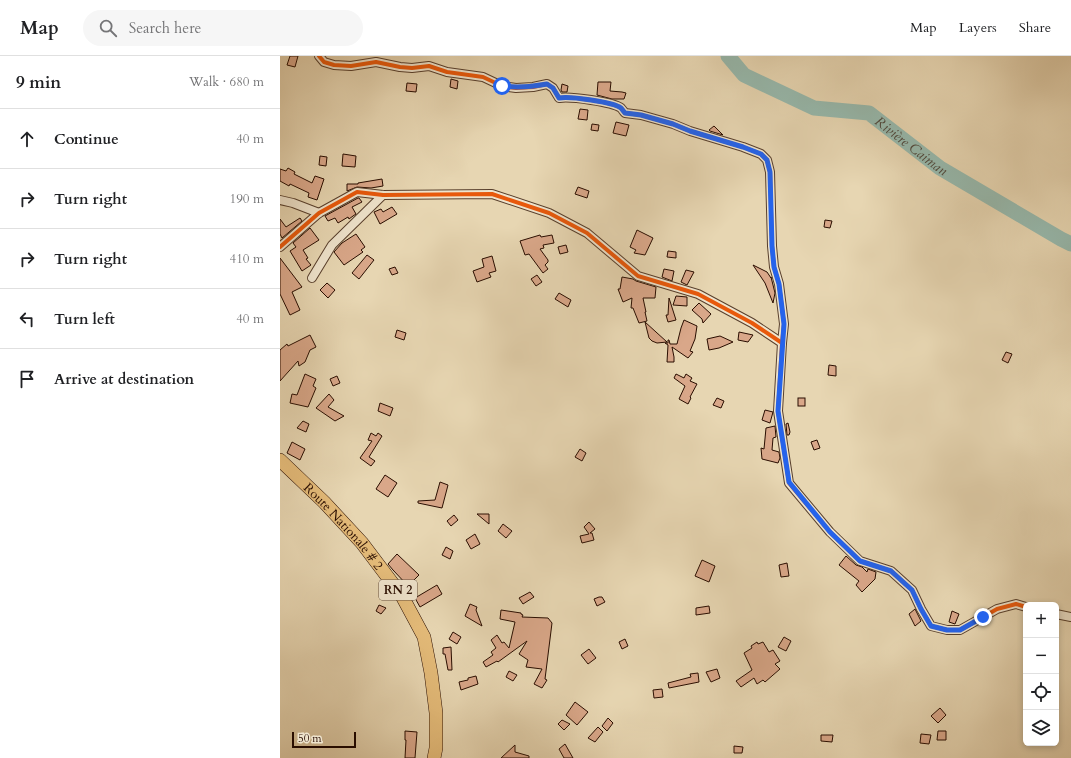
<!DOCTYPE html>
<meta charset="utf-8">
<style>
:root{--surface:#fff;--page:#f6f6f6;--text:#202124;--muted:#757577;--line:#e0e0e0}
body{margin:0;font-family:Cardo,serif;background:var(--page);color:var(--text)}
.controls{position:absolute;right:12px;bottom:12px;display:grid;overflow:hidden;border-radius:6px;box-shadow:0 2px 6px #0003}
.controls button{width:36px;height:36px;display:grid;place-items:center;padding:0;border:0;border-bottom:1px solid var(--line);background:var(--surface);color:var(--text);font:20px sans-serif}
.scale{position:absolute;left:12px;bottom:10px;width:64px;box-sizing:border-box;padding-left:4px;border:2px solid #290d00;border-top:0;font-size:11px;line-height:14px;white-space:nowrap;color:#290d00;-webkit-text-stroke:3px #efe4cd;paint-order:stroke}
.stop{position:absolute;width:12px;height:12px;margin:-9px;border:3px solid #2563eb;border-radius:50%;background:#fff}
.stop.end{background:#2563eb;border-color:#fff;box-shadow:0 1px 4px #0008}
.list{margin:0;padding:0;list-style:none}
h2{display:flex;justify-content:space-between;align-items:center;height:52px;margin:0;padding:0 16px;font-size:17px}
h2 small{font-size:13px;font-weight:400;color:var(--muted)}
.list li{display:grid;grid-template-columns:26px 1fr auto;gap:12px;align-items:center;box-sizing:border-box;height:60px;padding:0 16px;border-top:1px solid var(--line)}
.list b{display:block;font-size:15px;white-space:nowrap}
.list em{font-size:13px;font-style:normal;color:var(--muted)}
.icon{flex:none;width:22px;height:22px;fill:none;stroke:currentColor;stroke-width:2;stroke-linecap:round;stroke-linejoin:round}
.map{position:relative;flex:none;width:791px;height:702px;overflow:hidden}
header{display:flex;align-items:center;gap:24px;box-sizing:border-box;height:56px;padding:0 20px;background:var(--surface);border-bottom:1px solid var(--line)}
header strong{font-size:19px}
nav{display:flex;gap:22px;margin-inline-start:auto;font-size:14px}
.search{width:280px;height:36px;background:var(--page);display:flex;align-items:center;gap:10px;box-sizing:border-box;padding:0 14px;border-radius:22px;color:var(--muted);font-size:15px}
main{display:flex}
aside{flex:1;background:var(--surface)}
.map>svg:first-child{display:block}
</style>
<header>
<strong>Map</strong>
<div class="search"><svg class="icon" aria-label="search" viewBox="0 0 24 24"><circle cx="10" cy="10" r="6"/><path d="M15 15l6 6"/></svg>Search here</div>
<nav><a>Map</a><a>Layers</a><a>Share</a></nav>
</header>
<main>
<aside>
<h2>9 min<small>Walk · 680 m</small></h2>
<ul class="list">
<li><svg class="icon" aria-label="ahead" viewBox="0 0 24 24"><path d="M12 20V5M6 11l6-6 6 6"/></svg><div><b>Continue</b></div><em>40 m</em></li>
<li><svg class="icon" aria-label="right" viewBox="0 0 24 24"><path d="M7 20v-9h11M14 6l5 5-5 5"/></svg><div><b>Turn right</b></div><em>190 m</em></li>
<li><svg class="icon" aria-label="right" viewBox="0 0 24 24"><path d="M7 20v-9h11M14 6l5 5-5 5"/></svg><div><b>Turn right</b></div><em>410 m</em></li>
<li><svg class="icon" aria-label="left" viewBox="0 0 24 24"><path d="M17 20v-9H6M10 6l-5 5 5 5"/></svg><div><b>Turn left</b></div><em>40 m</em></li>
<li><svg class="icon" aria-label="arrive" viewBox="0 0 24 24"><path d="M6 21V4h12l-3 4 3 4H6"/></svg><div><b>Arrive at destination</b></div></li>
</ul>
</aside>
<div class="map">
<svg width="791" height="702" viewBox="0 0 791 702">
<rect width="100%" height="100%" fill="#e7d6b2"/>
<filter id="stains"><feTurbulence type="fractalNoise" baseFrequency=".005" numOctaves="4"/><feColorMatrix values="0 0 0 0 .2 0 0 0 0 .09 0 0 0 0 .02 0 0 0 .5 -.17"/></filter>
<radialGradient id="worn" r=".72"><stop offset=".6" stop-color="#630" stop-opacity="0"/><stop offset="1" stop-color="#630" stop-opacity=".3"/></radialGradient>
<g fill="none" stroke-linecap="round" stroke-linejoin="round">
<!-- river -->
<path stroke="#97b9ad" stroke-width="15" id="s1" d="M 448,0 L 464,19 L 534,52 L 589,57 L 660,112 L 781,183 L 791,188"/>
</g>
<!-- building -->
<g fill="#d9a789" stroke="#290d00">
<path d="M 10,0 L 18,0 L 15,11 L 7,9 Z"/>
<path d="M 171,23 L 178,25 L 177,33 L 170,31 Z"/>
<path d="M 318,26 L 331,26 L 330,35 L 342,36 L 346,37 L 344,43 L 332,43 L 317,39 Z"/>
<path d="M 127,27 L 137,28 L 136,36 L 126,35 Z"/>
<path d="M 282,28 L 288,30 L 287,36 L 282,36 L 281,34 Z"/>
<path d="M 300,53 L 308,54 L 307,64 L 298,63 Z"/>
<path d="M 336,66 L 349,69 L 346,80 L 333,77 Z"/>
<path d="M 312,68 L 319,69 L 318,75 L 311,74 Z"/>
<path d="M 434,70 L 443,79 L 430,75 L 429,74 Z"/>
<path d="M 63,98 L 76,100 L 75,111 L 62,110 Z"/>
<path d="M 40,100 L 47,101 L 46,110 L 39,109 Z"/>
<path d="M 8,112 L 15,116 L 14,118 L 32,127 L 35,120 L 44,123 L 37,144 L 28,141 L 29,137 L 10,128 L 9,130 L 0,125 L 0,113 L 6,115 Z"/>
<path d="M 102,123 L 103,130 L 91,132 L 77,131 L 67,135 L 67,128 L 78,128 L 78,127 Z"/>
<path d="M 298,131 L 309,135 L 307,142 L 295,138 Z"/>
<path d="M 78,142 L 79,142 L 82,146 L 72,151 L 76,158 L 73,160 L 69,163 L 68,161 L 58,167 L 55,162 L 48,165 L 45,160 Z"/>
<path d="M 112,151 L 117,158 L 100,168 L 94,156 L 101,153 L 103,156 Z"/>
<path d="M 20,162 L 22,165 L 2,182 L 0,178 L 0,163 L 6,171 Z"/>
<path d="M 545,164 L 552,165 L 550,172 L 544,171 Z"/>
<path d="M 30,172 L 39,184 L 23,194 L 28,202 L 26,203 L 31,209 L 22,215 L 10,195 L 16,191 L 13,187 Z"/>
<path d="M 357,174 L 373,182 L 365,199 L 354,197 L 356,194 L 350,191 Z"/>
<path d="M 76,178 L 85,191 L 81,194 L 83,196 L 64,209 L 54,196 L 62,187 Z"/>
<path d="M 260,179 L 261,181 L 272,179 L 274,187 L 263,189 L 264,192 L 260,193 L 268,204 L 268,206 L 265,209 L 268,213 L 263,217 L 249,198 L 245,199 L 240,185 Z"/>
<path d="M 286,189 L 288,196 L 280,198 L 278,191 Z"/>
<path d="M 388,195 L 396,196 L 396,202 L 387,201 Z"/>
<path d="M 87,199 L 94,204 L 79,223 L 72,217 Z"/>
<path d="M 212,200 L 216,215 L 209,217 L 211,221 L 197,226 L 193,215 L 204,211 L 202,203 Z"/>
<path d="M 0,202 L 22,231 L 12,236 L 20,254 L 10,259 L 0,238 Z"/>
<path d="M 473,209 L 487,216 L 491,222 L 491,221 L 495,237 L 493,247 L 485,227 Z"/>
<path d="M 115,211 L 118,217 L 112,219 L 109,213 Z"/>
<path d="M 384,213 L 394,215 L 392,225 L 382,221 Z"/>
<path d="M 406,214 L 414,216 L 407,229 L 401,226 Z"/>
<path d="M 257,219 L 262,226 L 256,230 L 251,223 Z"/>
<path d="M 342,221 L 353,223 L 356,225 L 376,231 L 375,242 L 363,242 L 366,256 L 365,256 L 367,265 L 359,267 L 353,252 L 351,252 L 352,242 L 343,246 L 338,233 L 340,233 Z"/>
<path d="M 47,227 L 55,234 L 48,242 L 40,234 Z"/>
<path d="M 279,237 L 291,244 L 288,251 L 275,243 Z"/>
<path d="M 396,240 L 407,241 L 407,250 L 393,249 Z"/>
<path d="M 389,242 L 396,264 L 388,266 L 386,259 L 388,259 Z"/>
<path d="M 419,247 L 431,258 L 423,267 L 422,263 L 412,254 Z"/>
<path d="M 404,264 L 417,270 L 415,283 L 410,295 L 413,296 L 408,302 L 392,291 L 394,301 L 394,306 L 387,306 L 388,289 L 385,287 L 388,287 L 388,284 L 389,284 L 390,288 L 397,288 L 401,272 Z"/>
<path d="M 365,266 L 387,286 L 377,287 L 372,285 L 369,282 Z"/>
<path d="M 117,274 L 126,277 L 124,284 L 115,281 Z"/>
<path d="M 459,276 L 473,279 L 468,286 L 458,284 Z"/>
<path d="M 30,279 L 36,291 L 30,294 L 25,306 L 19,310 L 18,305 L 0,325 L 0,294 L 7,288 L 8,290 Z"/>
<path d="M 440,280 L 453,286 L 439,292 L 429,294 L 427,283 Z"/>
<path d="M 726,296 L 732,298 L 728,307 L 722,304 Z"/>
<path d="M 549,309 L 556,310 L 556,320 L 548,319 Z"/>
<path d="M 25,318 L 36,323 L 33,330 L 36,332 L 28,351 L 10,347 L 12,338 L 17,339 Z"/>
<path d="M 396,318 L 404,322 L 406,318 L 412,322 L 410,325 L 417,328 L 410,341 L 411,342 L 408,348 L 399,343 L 405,330 L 394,322 Z"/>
<path d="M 57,320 L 60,327 L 53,330 L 50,323 Z"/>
<path d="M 49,338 L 54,344 L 48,351 L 64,360 L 55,365 L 36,352 Z"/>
<path d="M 437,342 L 444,345 L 441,352 L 433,349 Z"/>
<rect x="518" y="342" width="7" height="8"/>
<path d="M 100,347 L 113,352 L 110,360 L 98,355 Z"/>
<path d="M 485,354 L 493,356 L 490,367 L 482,364 Z"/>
<path d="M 23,365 L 29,368 L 26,376 L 17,372 Z"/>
<path d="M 508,367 L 510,376 L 509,379 L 507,379 L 506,368 Z"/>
<path d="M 495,370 L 496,381 L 493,382 L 492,394 L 499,396 L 500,402 L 498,407 L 482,403 L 481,392 L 484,393 L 486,372 Z"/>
<path d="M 91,377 L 96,380 L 98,377 L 102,380 L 89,401 L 95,405 L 91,410 L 80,402 L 92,385 L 88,384 Z"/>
<path d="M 537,384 L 540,392 L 534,394 L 531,386 Z"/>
<path d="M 12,386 L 25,393 L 20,404 L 7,397 Z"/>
<path d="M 300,393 L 306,397 L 302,405 L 295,401 Z"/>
<path d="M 105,419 L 117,427 L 108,441 L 96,433 Z"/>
<path d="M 160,426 L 168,429 L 162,452 L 138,447 L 138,445 L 155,444 Z"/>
<path d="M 197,458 L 209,458 L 209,468 Z"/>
<path d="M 174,459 L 178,464 L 171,470 L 167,465 Z"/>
<path d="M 309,466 L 315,473 L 310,477 L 312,477 L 314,484 L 302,487 L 300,480 L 309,478 L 304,471 Z"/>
<path d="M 223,468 L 232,475 L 226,482 L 218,475 Z"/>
<path d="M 195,478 L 200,488 L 191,493 L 186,484 Z"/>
<path d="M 166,491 L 173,495 L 170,503 L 162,499 Z"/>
<path d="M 117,498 L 139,519 L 128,530 L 113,514 L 108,508 Z"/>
<path d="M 566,500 L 576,509 L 582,511 L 587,516 L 588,513 L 596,516 L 595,523 L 582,536 L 576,529 L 579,525 L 559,509 Z"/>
<path d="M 422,504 L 435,510 L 429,526 L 415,520 Z"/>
<path d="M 507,507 L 509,520 L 501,521 L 499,509 Z"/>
<path d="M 157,529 L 162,538 L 140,551 L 135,542 Z"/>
<path d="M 250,536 L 254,541 L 243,548 L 239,542 Z"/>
<path d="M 319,541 L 322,541 L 325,546 L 317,550 L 314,543 Z"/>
<path d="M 190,548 L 197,551 L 196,554 L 202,570 L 185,560 Z"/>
<path d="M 99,549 L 106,552 L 101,558 L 96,555 Z"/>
<path d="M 429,550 L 430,557 L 416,559 L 416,552 Z"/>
<path d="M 635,553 L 641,565 L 635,570 L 629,558 Z"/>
<path d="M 221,554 L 241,557 L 241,558 L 243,559 L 242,561 L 268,562 L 272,567 L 265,623 L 267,624 L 262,632 L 254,628 L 262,613 L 246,611 L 248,604 L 239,598 L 247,585 L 218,606 L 217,605 L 206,611 L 203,606 L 213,599 L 211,596 L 216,592 L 211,584 L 217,579 L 222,587 L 224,586 L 229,592 L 235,566 L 220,563 Z"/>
<path d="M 672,555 L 679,558 L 675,568 L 669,566 Z"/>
<path d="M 173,576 L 181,581 L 177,588 L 169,583 Z"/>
<path d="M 504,581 L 511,585 L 506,595 L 498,591 Z"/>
<path d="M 345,583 L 348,590 L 342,593 L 339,586 Z"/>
<path d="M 477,586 L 478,588 L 483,586 L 489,596 L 493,594 L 500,605 L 495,608 L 500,613 L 485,626 L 483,624 L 477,628 L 474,622 L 461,631 L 456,625 L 472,614 L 464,597 L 472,592 L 471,590 Z"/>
<path d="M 171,591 L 172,614 L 168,614 L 165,598 L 163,598 L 163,592 Z"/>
<path d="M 309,593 L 316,602 L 308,608 L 301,599 Z"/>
<path d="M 437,613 L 440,622 L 431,626 L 426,616 Z"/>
<path d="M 229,615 L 237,619 L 233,625 L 226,621 Z"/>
<path d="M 418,617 L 419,626 L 389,632 L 388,627 L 411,621 L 410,618 Z"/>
<path d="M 196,620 L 198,628 L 181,634 L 179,626 L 188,624 L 188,622 Z"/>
<path d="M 382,633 L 383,641 L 374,642 L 373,634 Z"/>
<path d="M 295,646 L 308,656 L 297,669 L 286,659 Z"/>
<path d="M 660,652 L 666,659 L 658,667 L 651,660 Z"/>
<path d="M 328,662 L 333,667 L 327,675 L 322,670 Z"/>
<path d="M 282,664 L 290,668 L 284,674 L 278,668 Z"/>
<path d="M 318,671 L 323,676 L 315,686 L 308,682 Z"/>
<path d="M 125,675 L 137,676 L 135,702 L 125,702 L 126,684 L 125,684 Z"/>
<path d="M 658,675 L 666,675 L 666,684 L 657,684 Z"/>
<path d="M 641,678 L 651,679 L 649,688 L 640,687 Z"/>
<path d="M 541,679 L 553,679 L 552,686 L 541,685 Z"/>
<path d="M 285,688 L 293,702 L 284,702 L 279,693 Z"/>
<path d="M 235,689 L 235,696 L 249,700 L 249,702 L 221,702 Z"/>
<path d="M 454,690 L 463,691 L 462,697 L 454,697 Z"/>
</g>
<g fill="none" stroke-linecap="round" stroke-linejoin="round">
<!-- street casing -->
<g stroke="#583f2c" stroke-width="10">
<g id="street">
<path d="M 39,0 L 44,6 L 54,9 L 71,10 L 96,6 L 120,11 L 132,12 L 149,10 L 167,16 L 203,21 L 222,30 L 236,32 L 253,31 L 267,28 L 273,32 L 279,42 C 290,40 333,46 341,52 C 342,53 344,56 345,57 L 361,59 L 393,68 L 410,75 L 463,91 L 481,98 L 487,104 L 490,116 L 492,190 L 494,211 L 499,228 L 504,268 L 502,287"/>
<path d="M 0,144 L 13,147 L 39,157"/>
<path d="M 0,191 L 39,157 L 77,136 L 103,139 L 212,138 L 269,157 L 307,177 L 358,220 L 418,238 L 472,267 L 502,287 L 498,355 L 509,427 L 550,476 L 580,505 L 611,515 L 632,534 L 641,553 L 651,570 L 667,574 L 680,574 L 703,561 L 717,553 L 736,548 L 746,551"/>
<path d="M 32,222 L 52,189 L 103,139"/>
<path d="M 776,558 L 791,561"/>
</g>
</g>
<!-- primary casing -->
<g stroke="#290d00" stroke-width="14">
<g id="primary">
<path id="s2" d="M 0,404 L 44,446 L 82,487 L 122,540 L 144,581 L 151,617 L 156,657 L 156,692 L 154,702"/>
</g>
</g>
<!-- street -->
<use href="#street" stroke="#efe4cd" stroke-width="8"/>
<!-- primary -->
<use href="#primary" stroke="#e4bb79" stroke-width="13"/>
<!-- cycleway casing -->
<g stroke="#efe4cd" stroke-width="6">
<g id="cycleway">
<path d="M 39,0 L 44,6 L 54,9 L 71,10 L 96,6 L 120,11 L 132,12 L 149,10 L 167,16 L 203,21 L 222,30 L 236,32 L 253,31 L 267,28 L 273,32 L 279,42 C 290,40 333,46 341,52 C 342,53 344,56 345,57 L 361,59 L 393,68 L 410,75 L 463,91 L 481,98 L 487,104 L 490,116 L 492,190 L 494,211 L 499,228 L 504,268 L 502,287"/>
<path d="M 0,191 L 39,157 L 77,136 L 103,139 L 212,138 L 269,157 L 307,177 L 358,220 L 418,238 L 472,267 L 502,287 L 498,355 L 509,427 L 550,476 L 580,505 L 611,515 L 632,534 L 641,553 L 651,570 L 667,574 L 680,574 L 703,561 L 717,553 L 736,548 L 746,551"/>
</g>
</g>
<!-- cycleway -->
<use href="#cycleway" stroke="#e8590c" stroke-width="4"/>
</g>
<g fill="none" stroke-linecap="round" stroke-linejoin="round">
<!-- route -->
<path stroke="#2563eb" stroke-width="5" d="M 222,30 C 238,32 251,31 267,28 L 273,32 L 279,42 C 290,40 333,46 341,52 C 342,53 344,56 345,57 L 361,59 L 393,68 L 410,75 L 463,91 L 481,98 L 487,104 L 490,116 L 492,190 L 494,211 L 499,228 L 504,268 L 498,355 L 509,426 L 550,476 L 580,505 L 611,515 L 632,534 L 641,553 L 651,570 L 667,574 L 680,574 L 703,561"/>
</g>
<g text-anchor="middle" stroke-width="3" stroke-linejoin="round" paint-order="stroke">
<!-- shield labels -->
<rect fill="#efe4cd" stroke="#644e3e" stroke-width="1" x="99" y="524" width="38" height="20" rx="3"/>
<g font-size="12" font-weight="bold" fill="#290d00">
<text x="118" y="538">RN 2</text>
</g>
<!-- street labels -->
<g font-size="13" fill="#290d00" stroke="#efe4cd">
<text dy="5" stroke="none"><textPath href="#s2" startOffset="92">Route Nationale # 2</textPath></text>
</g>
<!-- water labels -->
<g font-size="14" font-style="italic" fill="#50493d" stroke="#efe4cd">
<text dy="5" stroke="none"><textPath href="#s1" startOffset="211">Rivière Caiman</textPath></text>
</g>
</g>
<rect width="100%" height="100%" filter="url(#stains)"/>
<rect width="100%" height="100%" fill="url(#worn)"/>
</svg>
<div class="controls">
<button>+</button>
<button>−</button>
<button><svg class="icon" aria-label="locate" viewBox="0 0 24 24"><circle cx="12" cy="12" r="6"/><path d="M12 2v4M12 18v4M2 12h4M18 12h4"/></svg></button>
<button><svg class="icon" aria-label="layers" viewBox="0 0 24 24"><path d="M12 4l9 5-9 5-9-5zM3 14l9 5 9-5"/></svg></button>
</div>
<div class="scale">50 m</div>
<div class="stop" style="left:222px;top:30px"></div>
<div class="stop end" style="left:703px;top:561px"></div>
</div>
</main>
